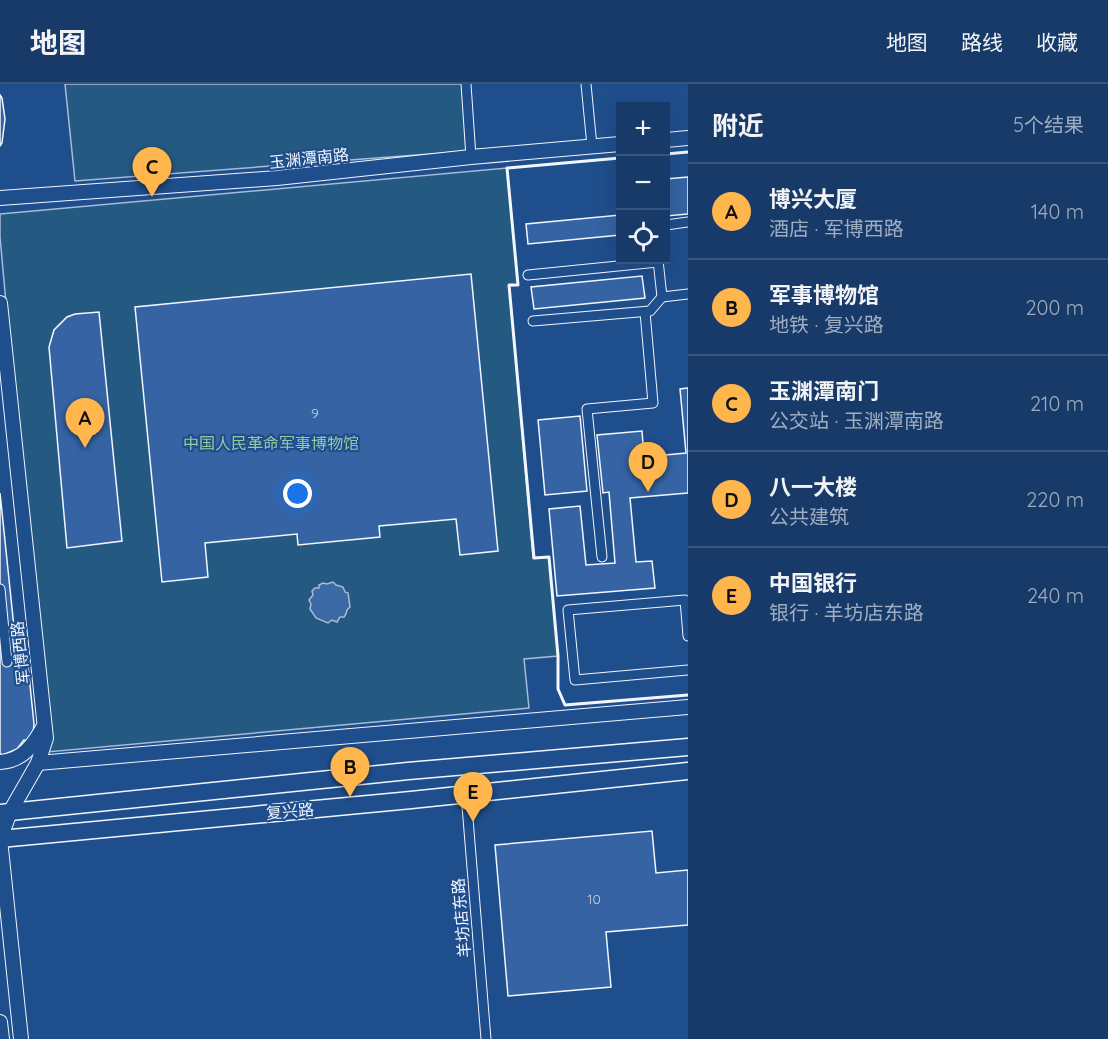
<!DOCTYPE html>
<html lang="zh">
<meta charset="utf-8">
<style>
:root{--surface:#173a69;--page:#20416f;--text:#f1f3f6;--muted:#9eadc0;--line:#36547d;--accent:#ffb74d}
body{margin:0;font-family:Quicksand,"Noto Sans SC",sans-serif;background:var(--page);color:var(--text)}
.controls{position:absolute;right:18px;top:18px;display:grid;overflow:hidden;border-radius:0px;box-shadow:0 6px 24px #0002}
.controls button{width:54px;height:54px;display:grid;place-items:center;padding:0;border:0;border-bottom:2px solid var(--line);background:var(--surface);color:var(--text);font:30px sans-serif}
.you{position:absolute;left:298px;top:410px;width:21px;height:21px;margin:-15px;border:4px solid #fff;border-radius:50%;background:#1a73e8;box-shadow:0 0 0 9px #1a73e833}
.badge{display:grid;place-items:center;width:39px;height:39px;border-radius:50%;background:var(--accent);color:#111;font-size:20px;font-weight:700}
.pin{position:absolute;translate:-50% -50px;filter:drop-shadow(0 2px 3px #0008)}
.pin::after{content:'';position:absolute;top:32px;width:21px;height:18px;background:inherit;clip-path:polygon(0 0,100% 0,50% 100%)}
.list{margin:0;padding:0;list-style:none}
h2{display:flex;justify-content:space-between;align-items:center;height:78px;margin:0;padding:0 24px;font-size:26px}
h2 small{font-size:20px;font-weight:400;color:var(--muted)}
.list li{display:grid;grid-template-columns:39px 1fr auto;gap:18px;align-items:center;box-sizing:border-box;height:96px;padding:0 24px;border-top:2px solid var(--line)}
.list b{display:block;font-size:22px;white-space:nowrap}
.list p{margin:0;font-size:20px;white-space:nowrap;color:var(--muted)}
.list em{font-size:20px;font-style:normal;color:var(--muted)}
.icon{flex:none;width:33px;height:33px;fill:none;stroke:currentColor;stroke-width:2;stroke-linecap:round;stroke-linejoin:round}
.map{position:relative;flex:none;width:688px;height:955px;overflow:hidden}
header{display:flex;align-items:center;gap:36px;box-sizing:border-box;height:84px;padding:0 30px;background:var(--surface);border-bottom:2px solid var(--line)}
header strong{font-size:28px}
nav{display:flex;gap:33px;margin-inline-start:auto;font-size:21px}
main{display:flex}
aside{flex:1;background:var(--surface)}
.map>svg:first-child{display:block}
</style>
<header>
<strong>地图</strong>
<nav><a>地图</a><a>路线</a><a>收藏</a></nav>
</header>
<main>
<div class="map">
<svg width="688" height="955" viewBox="0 0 688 955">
<rect width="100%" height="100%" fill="#1f4e8c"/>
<!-- green -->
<g fill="#245a82" stroke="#a8bbd7" stroke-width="1.5">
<path d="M 65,0 L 463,0 L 469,67 L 75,97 Z"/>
<path d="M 507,84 L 518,201 L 509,202 L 533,474 L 549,473 L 558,572 L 524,575 L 529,624 L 47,668 L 0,153 L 0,130 Z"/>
</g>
<!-- water -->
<path fill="#3b69a3" stroke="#a8bbd7" stroke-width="1.5" d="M 333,498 L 336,501 L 343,503 L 345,508 L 348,509 L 350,523 L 347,526 L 346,530 L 344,533 L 340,533 L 337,538 L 332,536 L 328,539 L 316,534 L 310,525 L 311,520 L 309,516 L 313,511 L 312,507 L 315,504 L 319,504 L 319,501 L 323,499 L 327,500 Z"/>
<!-- building -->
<g fill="#3563a3" stroke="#f2f6ff" stroke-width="1.5">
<path d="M 0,11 L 2,14 L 5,35 L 2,59 L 0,62 Z"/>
<path d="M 688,93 L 688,130 L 666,132 L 666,95 Z"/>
<path d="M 620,131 L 620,151 L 528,160 L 526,140 Z"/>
<path d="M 471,190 L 498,467 L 460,471 L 456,435 L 379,442 L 380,453 L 298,461 L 297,450 L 205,459 L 208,493 L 162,498 L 135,223 Z"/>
<path d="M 642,192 L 645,214 L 534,225 L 531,203 Z"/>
<path d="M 99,228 L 122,457 L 67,464 L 49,263 L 54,246 L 67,233 L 75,230 Z"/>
<path d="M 688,304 L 688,409 L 630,414 L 636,478 L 652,477 L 655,504 L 557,512 L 549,425 L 580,422 L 586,481 L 615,479 L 609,408 L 603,409 L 597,351 L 642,347 L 644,373 L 686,369 L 680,305 Z"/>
<path d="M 580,332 L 587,407 L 545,411 L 538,336 Z"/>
<path d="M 0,409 L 17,572 L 27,572 L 34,640 L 33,650 L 29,658 L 24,656 L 17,665 L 3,671 L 0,670 Z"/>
<path d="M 652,747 L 656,789 L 688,786 L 688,841 L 606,848 L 611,903 L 508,912 L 495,761 Z"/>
</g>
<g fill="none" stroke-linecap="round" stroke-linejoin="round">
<!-- street casing -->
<g stroke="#f2f6ff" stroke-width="11">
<g id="street">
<path d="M 466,0 L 471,73"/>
<path d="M 586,0 L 592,62"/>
<path d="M 666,141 L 688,138"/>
<path d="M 658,176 L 662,213 L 688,210"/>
<path d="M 528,191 L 658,178"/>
<path d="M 533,237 L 650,227 L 662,213"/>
<path d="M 602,473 L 587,325 L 653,319 L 645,228"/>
<path d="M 0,505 L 7,578"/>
<path d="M 688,552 L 685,516 L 568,526 L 575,596 L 688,586"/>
<path d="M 466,710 L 486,955"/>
</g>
</g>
<!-- secondary casing -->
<g stroke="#f2f6ff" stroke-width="16">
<g id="secondary">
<path d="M 666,56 L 688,54"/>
<path d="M 0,114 L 277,94 L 471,73 L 620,60"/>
<path d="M 0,219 L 46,654 L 38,679 L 10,728 L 0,755 L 21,955"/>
<path d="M 0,678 C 23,677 34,660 44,642"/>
<path d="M 38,679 L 688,623"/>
<path d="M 0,938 L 2,955"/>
</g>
</g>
<!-- highway casing -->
<g stroke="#f2f6ff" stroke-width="19">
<g id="highway">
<path d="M 0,729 L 408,687 L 688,663"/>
<path d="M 0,755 L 411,716 L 688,687"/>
</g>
</g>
<!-- street -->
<use href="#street" stroke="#1f4e8c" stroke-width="9"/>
<!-- secondary -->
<use href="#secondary" stroke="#1f4e8c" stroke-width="14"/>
<!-- highway -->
<use href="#highway" stroke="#1f4e8c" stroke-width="16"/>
<!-- wall -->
<g stroke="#f2f6ff" stroke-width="3">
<path d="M 666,70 L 688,68"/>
<path d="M 620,74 L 507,84 L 518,201 L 509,201 L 534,474 L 549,473 L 558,572 L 558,605 L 565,621 L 688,611"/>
</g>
</g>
<g text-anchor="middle" stroke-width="4.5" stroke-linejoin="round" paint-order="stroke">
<!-- number labels -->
<g font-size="14" fill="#c3d1e8">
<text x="315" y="334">9</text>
<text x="594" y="820">10</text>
</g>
<!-- street labels -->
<g font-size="16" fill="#f2f6ff" stroke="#1f4e8c">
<text transform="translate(309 74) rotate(-6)" y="6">玉渊潭南路</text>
<text transform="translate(20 569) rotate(-96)" y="6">军博西路</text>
<text transform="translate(290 727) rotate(-5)" y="6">复兴路</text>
<text transform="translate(461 834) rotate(-95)" y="6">羊坊店东路</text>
</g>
<!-- park labels -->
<g font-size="16" fill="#97c8a6" stroke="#1f4e8c">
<text x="271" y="365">中国人民革命军事博物馆</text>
</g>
</g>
</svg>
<div class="controls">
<button>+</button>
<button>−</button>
<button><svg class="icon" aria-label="locate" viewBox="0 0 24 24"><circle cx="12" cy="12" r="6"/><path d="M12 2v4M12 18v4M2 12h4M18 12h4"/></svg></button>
</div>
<div class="you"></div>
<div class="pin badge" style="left:85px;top:364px">A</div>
<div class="pin badge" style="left:350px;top:713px">B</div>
<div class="pin badge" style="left:152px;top:113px">C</div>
<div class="pin badge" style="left:648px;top:408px">D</div>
<div class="pin badge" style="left:473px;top:738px">E</div>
</div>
<aside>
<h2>附近<small>5个结果</small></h2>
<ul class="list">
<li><span class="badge">A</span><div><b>博兴大厦</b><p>酒店 · 军博西路</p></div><em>140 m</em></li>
<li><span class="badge">B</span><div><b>军事博物馆</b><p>地铁 · 复兴路</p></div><em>200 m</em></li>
<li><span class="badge">C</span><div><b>玉渊潭南门</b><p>公交站 · 玉渊潭南路</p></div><em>210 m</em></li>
<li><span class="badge">D</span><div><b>八一大楼</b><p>公共建筑</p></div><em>220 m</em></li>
<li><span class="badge">E</span><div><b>中国银行</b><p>银行 · 羊坊店东路</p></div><em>240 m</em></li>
</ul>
</aside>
</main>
